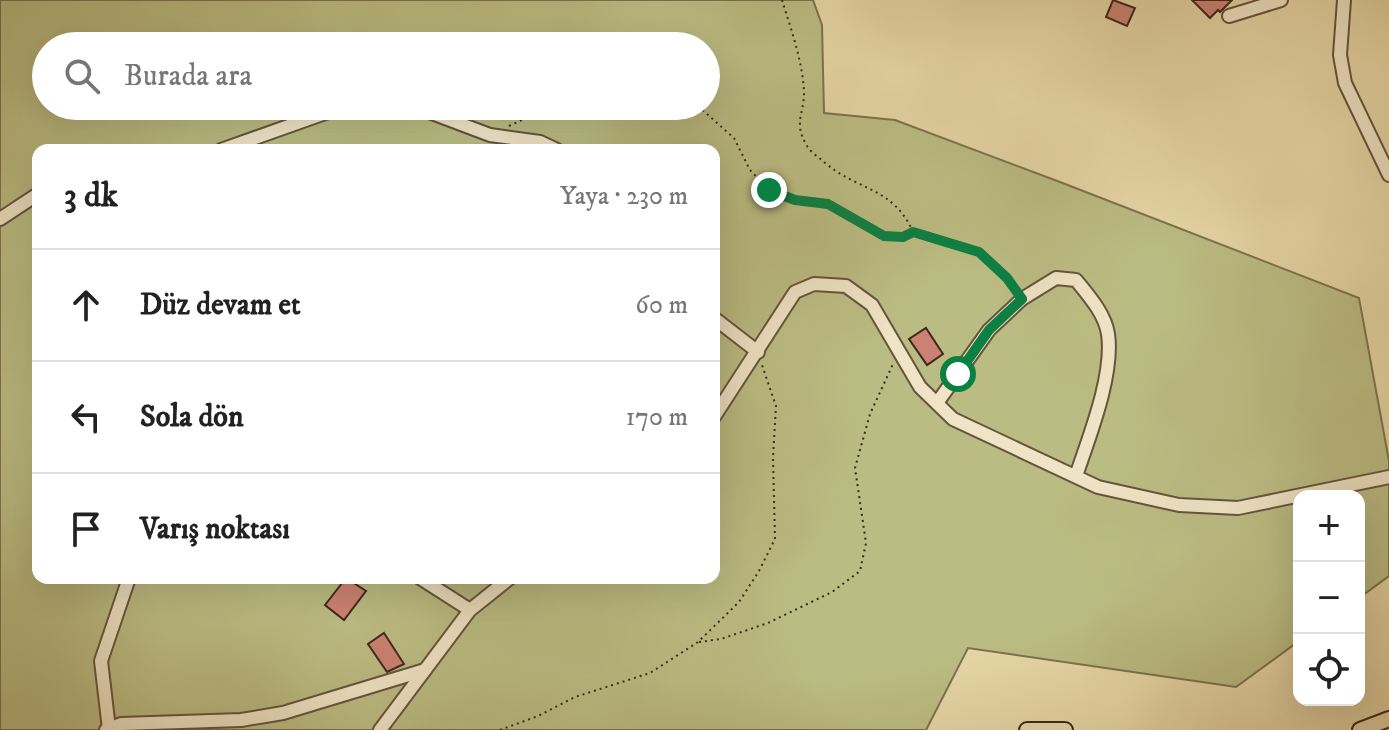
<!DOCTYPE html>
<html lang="tr">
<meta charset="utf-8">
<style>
:root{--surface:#fff;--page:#f2f2f2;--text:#222;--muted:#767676;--line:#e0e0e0}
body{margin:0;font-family:"IM FELL DW Pica",serif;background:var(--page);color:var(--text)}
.controls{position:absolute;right:24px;bottom:24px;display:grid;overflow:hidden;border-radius:16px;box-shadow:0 8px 32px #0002}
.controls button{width:72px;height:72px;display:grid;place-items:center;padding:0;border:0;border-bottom:2px solid var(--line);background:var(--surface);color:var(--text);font:40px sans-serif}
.stop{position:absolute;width:24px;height:24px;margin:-18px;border:6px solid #0b8043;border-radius:50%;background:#fff}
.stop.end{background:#0b8043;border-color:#fff;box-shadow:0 2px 8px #0008}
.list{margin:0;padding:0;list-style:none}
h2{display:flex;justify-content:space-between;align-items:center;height:104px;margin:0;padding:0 32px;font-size:34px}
h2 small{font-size:26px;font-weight:400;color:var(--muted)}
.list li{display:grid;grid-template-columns:52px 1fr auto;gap:24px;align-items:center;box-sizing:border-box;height:112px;padding:0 32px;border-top:2px solid var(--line)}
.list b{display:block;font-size:30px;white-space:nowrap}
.list em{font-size:26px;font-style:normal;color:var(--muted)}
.icon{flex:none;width:44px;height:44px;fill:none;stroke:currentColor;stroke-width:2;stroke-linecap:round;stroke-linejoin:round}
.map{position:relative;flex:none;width:1389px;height:730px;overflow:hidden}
.search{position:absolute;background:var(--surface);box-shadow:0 8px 32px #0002;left:32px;top:32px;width:688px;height:88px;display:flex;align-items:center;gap:20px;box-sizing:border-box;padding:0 28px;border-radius:44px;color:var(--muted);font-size:30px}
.panel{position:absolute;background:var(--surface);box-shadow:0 8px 32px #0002;left:32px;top:144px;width:688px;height:440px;border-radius:16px}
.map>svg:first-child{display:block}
</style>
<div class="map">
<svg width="1389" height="730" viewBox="0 0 1389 730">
<rect width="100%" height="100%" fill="#e6d6a6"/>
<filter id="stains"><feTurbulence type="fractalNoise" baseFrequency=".0025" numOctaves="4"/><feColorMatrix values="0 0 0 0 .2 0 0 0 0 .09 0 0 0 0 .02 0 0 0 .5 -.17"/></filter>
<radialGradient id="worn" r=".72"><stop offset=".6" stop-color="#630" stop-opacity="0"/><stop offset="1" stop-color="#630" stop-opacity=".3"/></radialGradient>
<!-- green -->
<path fill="#bbbc83" stroke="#7c7250" stroke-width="2" fill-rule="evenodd" d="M 0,0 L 813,0 L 822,25 L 824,113 L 895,120 L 1060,182 L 1359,298 L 1389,461 L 1389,576 L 1359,598 L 1359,496 L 1299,496 L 1299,641 L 1236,687 L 968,648 L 926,730 L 0,730 ZM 46,46 L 706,46 L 706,106 L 46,106 ZM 38,150 L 714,150 L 714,578 L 38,578 Z"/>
<!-- building -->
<g fill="#cc8272" stroke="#3c281c" stroke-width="2">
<path d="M 1113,0 L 1135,8 L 1127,26 L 1106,17 Z"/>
<path d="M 1192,0 L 1232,0 L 1220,12 L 1218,10 L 1210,18 Z"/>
<path d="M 926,328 L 943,354 L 927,365 L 909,339 Z"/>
<path d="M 346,578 L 366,591 L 344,620 L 325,605 Z"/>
<path d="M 384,633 L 404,664 L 387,672 L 368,644 Z"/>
</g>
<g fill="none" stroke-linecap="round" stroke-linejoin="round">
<!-- minor casing -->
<g stroke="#66543e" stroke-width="16">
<g id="minor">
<path d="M 1344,0 L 1340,55 L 1345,83 L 1389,175"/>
<path d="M 1229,16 L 1281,0"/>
<path d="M 413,106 L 490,135 L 540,142 L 557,150"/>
<path d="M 221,150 L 345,106"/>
<path d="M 0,219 L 38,194"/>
<path d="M 714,318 L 758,352"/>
<path d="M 937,403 L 989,330 L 1022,299 L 1056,278 L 1076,280 C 1089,296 1105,314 1108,334 C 1114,375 1089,437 1076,476"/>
<path d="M 714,417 L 795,292 L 814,284 L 846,286 L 872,305 L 920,387 L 953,419 L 1098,487 L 1179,505 L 1238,508 L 1389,477"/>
<path d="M 420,578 L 470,610"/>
<path d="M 109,729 L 101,661 L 129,578"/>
<path d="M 106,730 L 121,724 L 241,720 L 283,713 L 425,670"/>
<path d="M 380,730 L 470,610 L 510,578"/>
</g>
</g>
<!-- major casing -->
<g stroke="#3c281c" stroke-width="18">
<g id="major">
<path d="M 1027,730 L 1065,730"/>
<path d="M 1360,730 L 1389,719"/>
</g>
</g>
<!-- path -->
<g stroke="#3c281c" stroke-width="2" stroke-dasharray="2 4" stroke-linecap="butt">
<path d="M 782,0 C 791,29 802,60 804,90 C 805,112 793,122 806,144 C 809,151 817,156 823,161 C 856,191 893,186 913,232 C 961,245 985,248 1016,291"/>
<path d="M 698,106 L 734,138 L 750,170 L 769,190 L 795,200 L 828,204 L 884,236 L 903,237 L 912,232"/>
<path d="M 509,126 L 551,106"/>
<path d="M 699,642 L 721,639 L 768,623 L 832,592 L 860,571 L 866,543 L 855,468 L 870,414 L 893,364"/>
<path d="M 500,730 L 538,716 L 575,697 L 650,673 L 698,642 L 739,602 L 759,571 L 775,539 L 773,457 L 776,406 L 762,365"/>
</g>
<!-- minor -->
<use href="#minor" stroke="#efe4c5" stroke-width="12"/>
<!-- major -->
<use href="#major" stroke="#e6d6a6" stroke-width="14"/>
</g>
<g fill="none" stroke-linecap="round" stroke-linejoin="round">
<!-- route -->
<path stroke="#0b8043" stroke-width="10" d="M 769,190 L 795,200 L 828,204 L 884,236 L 903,237 L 913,232 L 979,252 L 1007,278 L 1022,299 L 989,330 L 958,374"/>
</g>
<rect width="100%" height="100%" filter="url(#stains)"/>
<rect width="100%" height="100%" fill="url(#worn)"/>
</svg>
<div class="controls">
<button>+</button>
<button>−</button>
<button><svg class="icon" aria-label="locate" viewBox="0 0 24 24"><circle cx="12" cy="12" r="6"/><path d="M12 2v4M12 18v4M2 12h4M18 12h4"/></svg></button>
</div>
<div class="stop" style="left:958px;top:374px"></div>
<div class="stop end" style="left:769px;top:190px"></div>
<div class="search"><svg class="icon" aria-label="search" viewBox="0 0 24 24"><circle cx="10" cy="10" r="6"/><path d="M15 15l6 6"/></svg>Burada ara</div>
<section class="panel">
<h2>3 dk<small>Yaya · 230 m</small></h2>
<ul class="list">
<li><svg class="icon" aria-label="ahead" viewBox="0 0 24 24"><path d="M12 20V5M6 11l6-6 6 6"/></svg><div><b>Düz devam et</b></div><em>60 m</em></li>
<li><svg class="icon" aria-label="left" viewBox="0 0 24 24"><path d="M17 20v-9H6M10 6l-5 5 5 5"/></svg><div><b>Sola dön</b></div><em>170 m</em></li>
<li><svg class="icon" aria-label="arrive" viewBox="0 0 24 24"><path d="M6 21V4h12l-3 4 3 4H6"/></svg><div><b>Varış noktası</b></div></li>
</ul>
</section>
</div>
